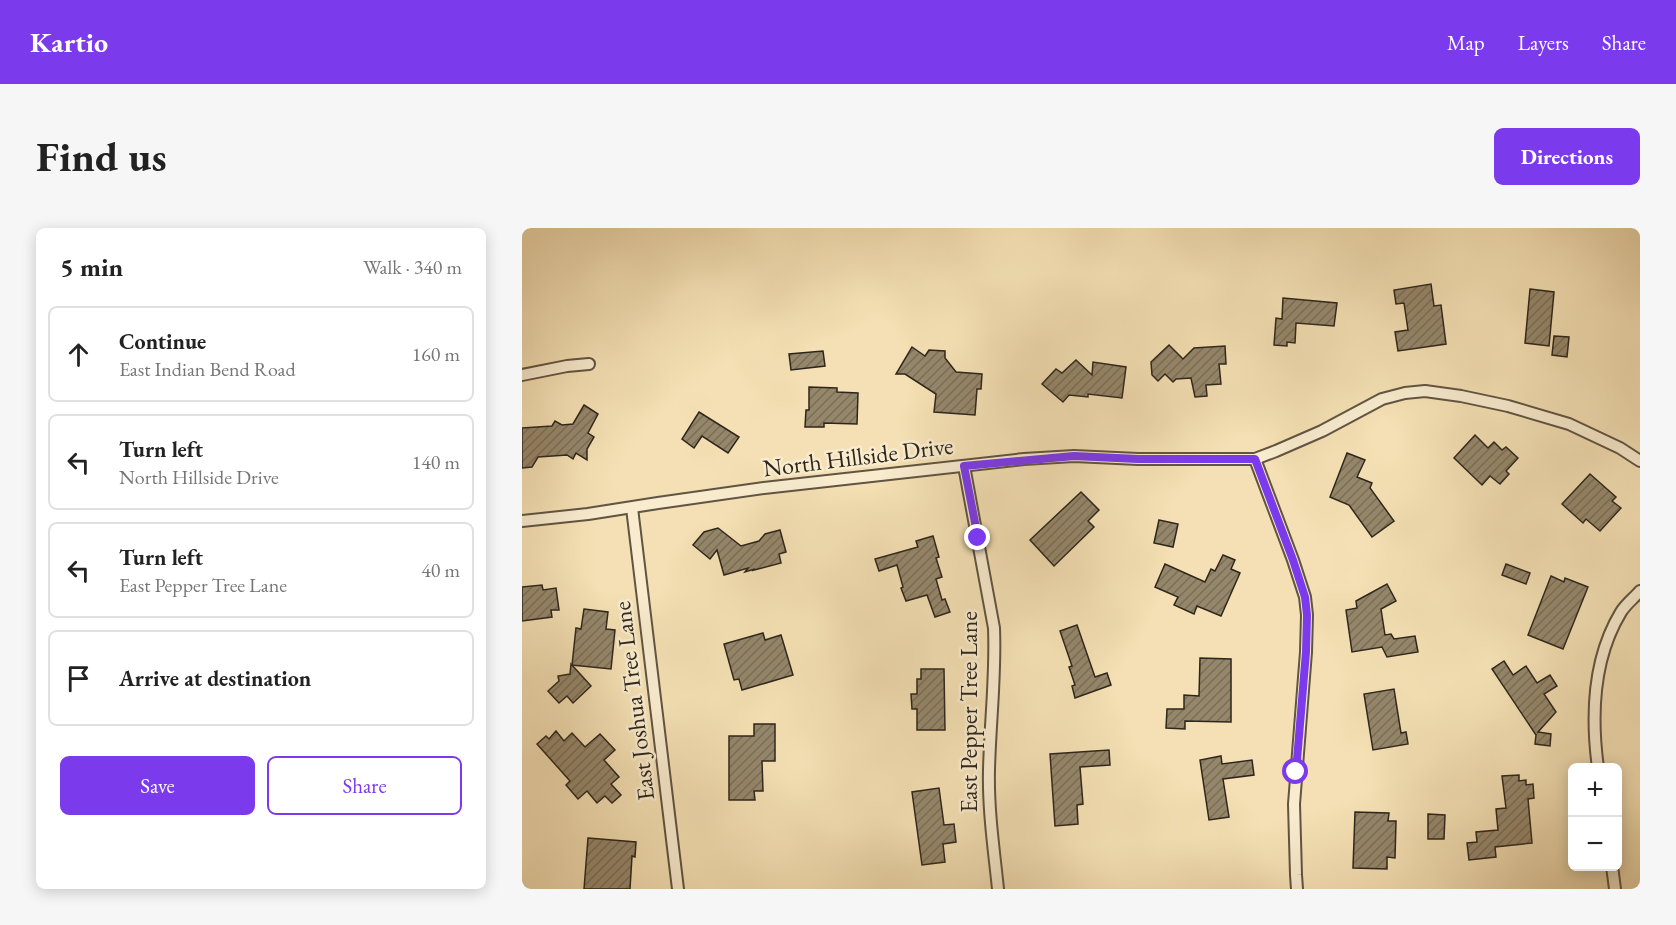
<!DOCTYPE html>
<meta charset="utf-8">
<style>
:root{--surface:#fff;--page:#f6f6f6;--text:#222;--muted:#767676;--line:#e0e0e0;--accent:#7c3aed}
body{margin:0;font-family:"EB Garamond",serif;background:var(--page);color:var(--text)}
.controls{position:absolute;right:18px;bottom:18px;display:grid;overflow:hidden;border-radius:9px;box-shadow:0 3px 15px #0003}
.controls button{width:54px;height:54px;display:grid;place-items:center;padding:0;border:0;border-bottom:2px solid var(--line);background:var(--surface);color:var(--text);font:30px sans-serif}
.stop{position:absolute;width:18px;height:18px;margin:-14px;border:4px solid #7c3aed;border-radius:50%;background:#fff}
.stop.end{background:#7c3aed;border-color:#fff;box-shadow:0 2px 6px #0008}
.list{margin:0;padding:0;list-style:none}
h2{display:flex;justify-content:space-between;align-items:center;height:78px;margin:0;padding:0 24px;font-size:26px}
h2 small{font-size:20px;font-weight:400;color:var(--muted)}
.list li{display:grid;grid-template-columns:39px 1fr auto;gap:18px;align-items:center;box-sizing:border-box;height:96px;margin:0 12px 12px;padding:0 12px;border:2px solid var(--line);border-radius:9px}
.list b{display:block;font-size:22px;white-space:nowrap}
.list p{margin:0;font-size:20px;white-space:nowrap;color:var(--muted)}
.list em{font-size:20px;font-style:normal;color:var(--muted)}
.actions{display:flex;gap:12px;padding:18px 24px}
.actions a{flex:1;padding:14px 0;border:2px solid var(--accent);border-radius:9px;text-align:center;font-size:21px;color:var(--accent)}
.actions .main{background:var(--accent);color:#fff}
.icon{flex:none;width:33px;height:33px;fill:none;stroke:currentColor;stroke-width:2;stroke-linecap:round;stroke-linejoin:round}
.map{position:relative;flex:none;width:1118px;height:661px;overflow:hidden;border-radius:9px}
header{display:flex;align-items:center;gap:36px;box-sizing:border-box;height:84px;padding:0 30px;background:var(--accent);color:#fff}
header strong{font-size:28px}
nav{display:flex;gap:33px;margin-inline-start:auto;font-size:21px}
.intro{display:flex;align-items:center;justify-content:space-between;box-sizing:border-box;height:144px;padding:0 36px}
h1{margin:0;font-size:42px}
.button{padding:15px 27px;border-radius:9px;background:var(--accent);color:#fff;font-size:21px;font-weight:700}
main{display:flex;gap:36px;padding:0 36px}
aside{flex:1;background:var(--surface);border-radius:9px;box-shadow:0 3px 15px #0003}
.map>svg:first-child{display:block}
</style>
<header>
<strong>Kartio</strong>
<nav><a>Map</a><a>Layers</a><a>Share</a></nav>
</header>
<div class="intro"><h1>Find us</h1><a class="button">Directions</a></div>
<main>
<aside>
<h2>5 min<small>Walk · 340 m</small></h2>
<ul class="list">
<li><svg class="icon" aria-label="ahead" viewBox="0 0 24 24"><path d="M12 20V5M6 11l6-6 6 6"/></svg><div><b>Continue</b><p>East Indian Bend Road</p></div><em>160 m</em></li>
<li><svg class="icon" aria-label="left" viewBox="0 0 24 24"><path d="M17 20v-9H6M10 6l-5 5 5 5"/></svg><div><b>Turn left</b><p>North Hillside Drive</p></div><em>140 m</em></li>
<li><svg class="icon" aria-label="left" viewBox="0 0 24 24"><path d="M17 20v-9H6M10 6l-5 5 5 5"/></svg><div><b>Turn left</b><p>East Pepper Tree Lane</p></div><em>40 m</em></li>
<li><svg class="icon" aria-label="arrive" viewBox="0 0 24 24"><path d="M6 21V4h12l-3 4 3 4H6"/></svg><div><b>Arrive at destination</b></div></li>
</ul>
<div class="actions"><a class="main">Save</a><a>Share</a></div>
</aside>
<div class="map">
<svg width="1118" height="661" viewBox="0 0 1118 661">
<defs>
<pattern id="building-hatch" width="6" height="6" patternUnits="userSpaceOnUse" patternTransform="scale(1.5)"><rect width="6" height="6" fill="#95876b"/><path d="M-1 1l2-2M0 6l6-6M5 7l2-2" fill="none" stroke="#7a6e57"/></pattern>
</defs>
<rect width="100%" height="100%" fill="#f4e0b4"/>
<filter id="stains"><feTurbulence type="fractalNoise" baseFrequency=".00333" numOctaves="4"/><feColorMatrix values="0 0 0 0 .2 0 0 0 0 .09 0 0 0 0 .02 0 0 0 .5 -.17"/></filter>
<radialGradient id="worn" r=".72"><stop offset=".6" stop-color="#630" stop-opacity="0"/><stop offset="1" stop-color="#630" stop-opacity=".3"/></radialGradient>
<!-- building -->
<g fill="url(#building-hatch)" stroke="#2e261c" stroke-width="1.5">
<path d="M 909,56 L 912,78 L 919,77 L 924,116 L 876,123 L 873,104 L 886,102 L 882,75 L 874,76 L 872,62 Z"/>
<path d="M 1008,61 L 1032,64 L 1027,118 L 1003,115 Z"/>
<path d="M 761,70 L 815,75 L 812,98 L 774,95 L 773,115 L 765,114 L 765,118 L 752,117 L 754,90 L 760,91 Z"/>
<path d="M 1032,108 L 1047,109 L 1045,129 L 1030,127 Z"/>
<path d="M 647,117 L 661,131 L 672,120 L 703,118 L 704,136 L 697,136 L 699,156 L 684,157 L 685,168 L 673,169 L 669,150 L 654,151 L 651,154 L 643,146 L 636,153 L 630,147 L 629,134 Z"/>
<path d="M 390,119 L 403,128 L 407,122 L 423,123 L 423,130 L 434,144 L 460,146 L 459,161 L 455,161 L 453,187 L 412,184 L 414,166 L 383,146 L 374,146 Z"/>
<path d="M 301,123 L 303,138 L 269,142 L 267,126 Z"/>
<path d="M 554,132 L 570,147 L 571,134 L 604,139 L 600,170 L 566,166 L 566,169 L 547,167 L 541,174 L 520,156 L 534,141 L 540,145 Z"/>
<path d="M 287,159 L 315,160 L 315,164 L 336,165 L 335,196 L 302,195 L 302,199 L 283,199 L 284,182 L 287,182 Z"/>
<path d="M 62,177 L 76,186 L 66,205 L 72,209 L 65,221 L 65,232 L 54,225 L 51,231 L 45,227 L 16,229 L 10,239 L 0,240 L 0,200 L 30,198 L 33,193 L 40,197 L 51,196 Z"/>
<path d="M 177,184 L 217,209 L 206,225 L 180,208 L 172,220 L 160,211 Z"/>
<path d="M 953,207 L 966,220 L 972,214 L 980,222 L 984,219 L 996,230 L 984,243 L 987,246 L 978,256 L 968,248 L 960,257 L 932,230 Z"/>
<path d="M 825,225 L 843,232 L 835,249 L 850,255 L 848,260 L 872,293 L 850,309 L 827,277 L 808,269 Z"/>
<path d="M 1068,246 L 1094,269 L 1090,273 L 1099,280 L 1078,303 L 1064,291 L 1061,295 L 1040,276 Z"/>
<path d="M 559,264 L 577,282 L 566,293 L 572,299 L 532,338 L 508,312 Z"/>
<path d="M 637,292 L 656,296 L 651,319 L 632,315 Z"/>
<path d="M 196,300 L 219,318 L 237,313 L 243,306 L 258,302 L 264,324 L 257,326 L 259,335 L 232,342 L 233,341 L 223,344 L 226,340 L 202,347 L 195,322 L 188,331 L 171,317 L 182,304 Z"/>
<path d="M 411,308 L 417,329 L 414,330 L 420,349 L 414,351 L 420,372 L 423,371 L 428,384 L 413,389 L 405,367 L 384,373 L 379,360 L 381,359 L 375,337 L 357,343 L 353,331 L 396,319 L 394,313 Z"/>
<path d="M 701,327 L 713,332 L 709,341 L 718,345 L 699,388 L 675,378 L 672,386 L 652,377 L 656,369 L 633,359 L 643,336 L 683,354 L 689,341 L 693,343 Z"/>
<path d="M 984,336 L 1008,345 L 1004,356 L 980,347 Z"/>
<path d="M 1029,348 L 1042,354 L 1043,350 L 1066,359 L 1041,421 L 1006,407 Z"/>
<path d="M 865,356 L 874,373 L 859,381 L 863,407 L 869,406 L 872,411 L 893,408 L 896,424 L 865,429 L 860,419 L 830,424 L 824,382 L 835,380 L 834,373 Z"/>
<path d="M 20,357 L 21,362 L 34,360 L 37,382 L 29,382 L 30,389 L 0,393 L 0,359 Z"/>
<path d="M 62,381 L 86,384 L 84,401 L 93,402 L 89,441 L 50,437 L 54,400 L 59,401 Z"/>
<path d="M 555,397 L 573,449 L 585,445 L 589,457 L 553,470 L 550,458 L 553,457 L 547,439 L 550,438 L 538,403 Z"/>
<path d="M 241,405 L 243,412 L 259,407 L 271,447 L 220,462 L 217,451 L 212,452 L 202,416 Z"/>
<path d="M 678,430 L 709,431 L 709,494 L 663,493 L 663,501 L 644,500 L 645,481 L 662,481 L 662,467 L 677,468 Z"/>
<path d="M 982,433 L 991,447 L 1004,438 L 1015,455 L 1028,447 L 1035,458 L 1022,466 L 1034,484 L 1016,504 L 1029,506 L 1028,518 L 1013,516 L 1014,507 L 970,441 Z"/>
<path d="M 49,436 L 69,458 L 51,475 L 45,468 L 37,475 L 26,463 L 37,453 L 36,448 L 48,446 Z"/>
<path d="M 399,441 L 422,441 L 423,502 L 395,502 L 395,481 L 390,481 L 389,466 L 395,466 L 395,451 L 399,451 Z"/>
<path d="M 872,461 L 879,505 L 884,504 L 886,516 L 851,522 L 842,466 Z"/>
<path d="M 232,496 L 253,496 L 253,533 L 240,533 L 241,563 L 232,563 L 233,572 L 207,572 L 207,508 L 232,508 Z"/>
<path d="M 34,503 L 42,513 L 50,505 L 63,519 L 78,506 L 93,522 L 82,532 L 97,549 L 89,556 L 99,567 L 90,575 L 83,568 L 75,575 L 65,563 L 56,571 L 44,557 L 48,553 L 15,516 L 24,508 L 27,511 Z"/>
<path d="M 587,522 L 588,537 L 558,539 L 561,576 L 555,577 L 556,596 L 533,598 L 528,526 Z"/>
<path d="M 699,528 L 700,536 L 730,532 L 732,547 L 701,551 L 707,589 L 687,592 L 678,532 Z"/>
<path d="M 997,547 L 997,553 L 1004,552 L 1004,557 L 1011,556 L 1012,570 L 1006,571 L 1010,615 L 973,619 L 974,629 L 947,632 L 945,615 L 955,614 L 954,604 L 976,602 L 974,581 L 984,580 L 980,548 Z"/>
<path d="M 417,560 L 422,597 L 432,596 L 434,614 L 421,616 L 423,634 L 400,637 L 390,564 Z"/>
<path d="M 833,584 L 867,585 L 866,593 L 874,593 L 873,630 L 865,629 L 865,641 L 831,640 Z"/>
<path d="M 906,586 L 923,587 L 922,611 L 906,611 Z"/>
<path d="M 66,610 L 114,614 L 113,629 L 110,628 L 108,661 L 62,661 Z"/>
</g>
<g fill="none" stroke-linecap="round" stroke-linejoin="round">
<!-- minor casing -->
<g stroke="#605442" stroke-width="14">
<g id="minor">
<path d="M 0,147 L 45,138 L 67,136"/>
<path d="M 733,231 L 771,332 L 783,369 L 785,387 L 784,424 L 772,576 L 774,647 L 775,661"/>
<path d="M 442,238 L 472,400 C 474,448 468,495 467,542 C 466,582 472,622 476,661"/>
<path d="M 110,280 L 156,661"/>
<path d="M 0,293 L 66,286 L 136,275 L 242,260 L 502,231 L 552,228 L 616,231 L 733,231 L 754,223 L 800,203 L 860,171 L 883,165 L 903,163 L 939,168 L 986,178 L 1047,196 L 1098,220 L 1118,233"/>
<path d="M 1076,540 C 1069,488 1071,430 1099,384 C 1104,376 1112,370 1118,363"/>
<path d="M 1090,638 L 1093,661"/>
</g>
</g>
<!-- minor -->
<use href="#minor" stroke="#f8ebce" stroke-width="10"/>
</g>
<g fill="none" stroke-linecap="round" stroke-linejoin="round">
<!-- route -->
<path stroke="#7c3aed" stroke-width="8" d="M 456,310 L 442,238 L 552,228 L 616,231 L 733,231 L 771,332 L 783,369 L 785,387 L 784,424 L 774,544"/>
</g>
<g text-anchor="middle" stroke-width="5" stroke-linejoin="round" paint-order="stroke">
<!-- street labels -->
<g font-size="24" fill="#2e261c" stroke="#f8ebce">
<text transform="translate(336 229) rotate(-7)" y="8">North Hillside Drive</text>
<text transform="translate(112 473) rotate(-97)" y="8">East Joshua Tree Lane</text>
<text transform="translate(447 484) rotate(-90)" y="8">East Pepper Tree Lane</text>
</g>
</g>
<rect width="100%" height="100%" filter="url(#stains)"/>
<rect width="100%" height="100%" fill="url(#worn)"/>
</svg>
<div class="controls">
<button>+</button>
<button>−</button>
</div>
<div class="stop" style="left:774px;top:544px"></div>
<div class="stop end" style="left:456px;top:310px"></div>
</div>
</main>
